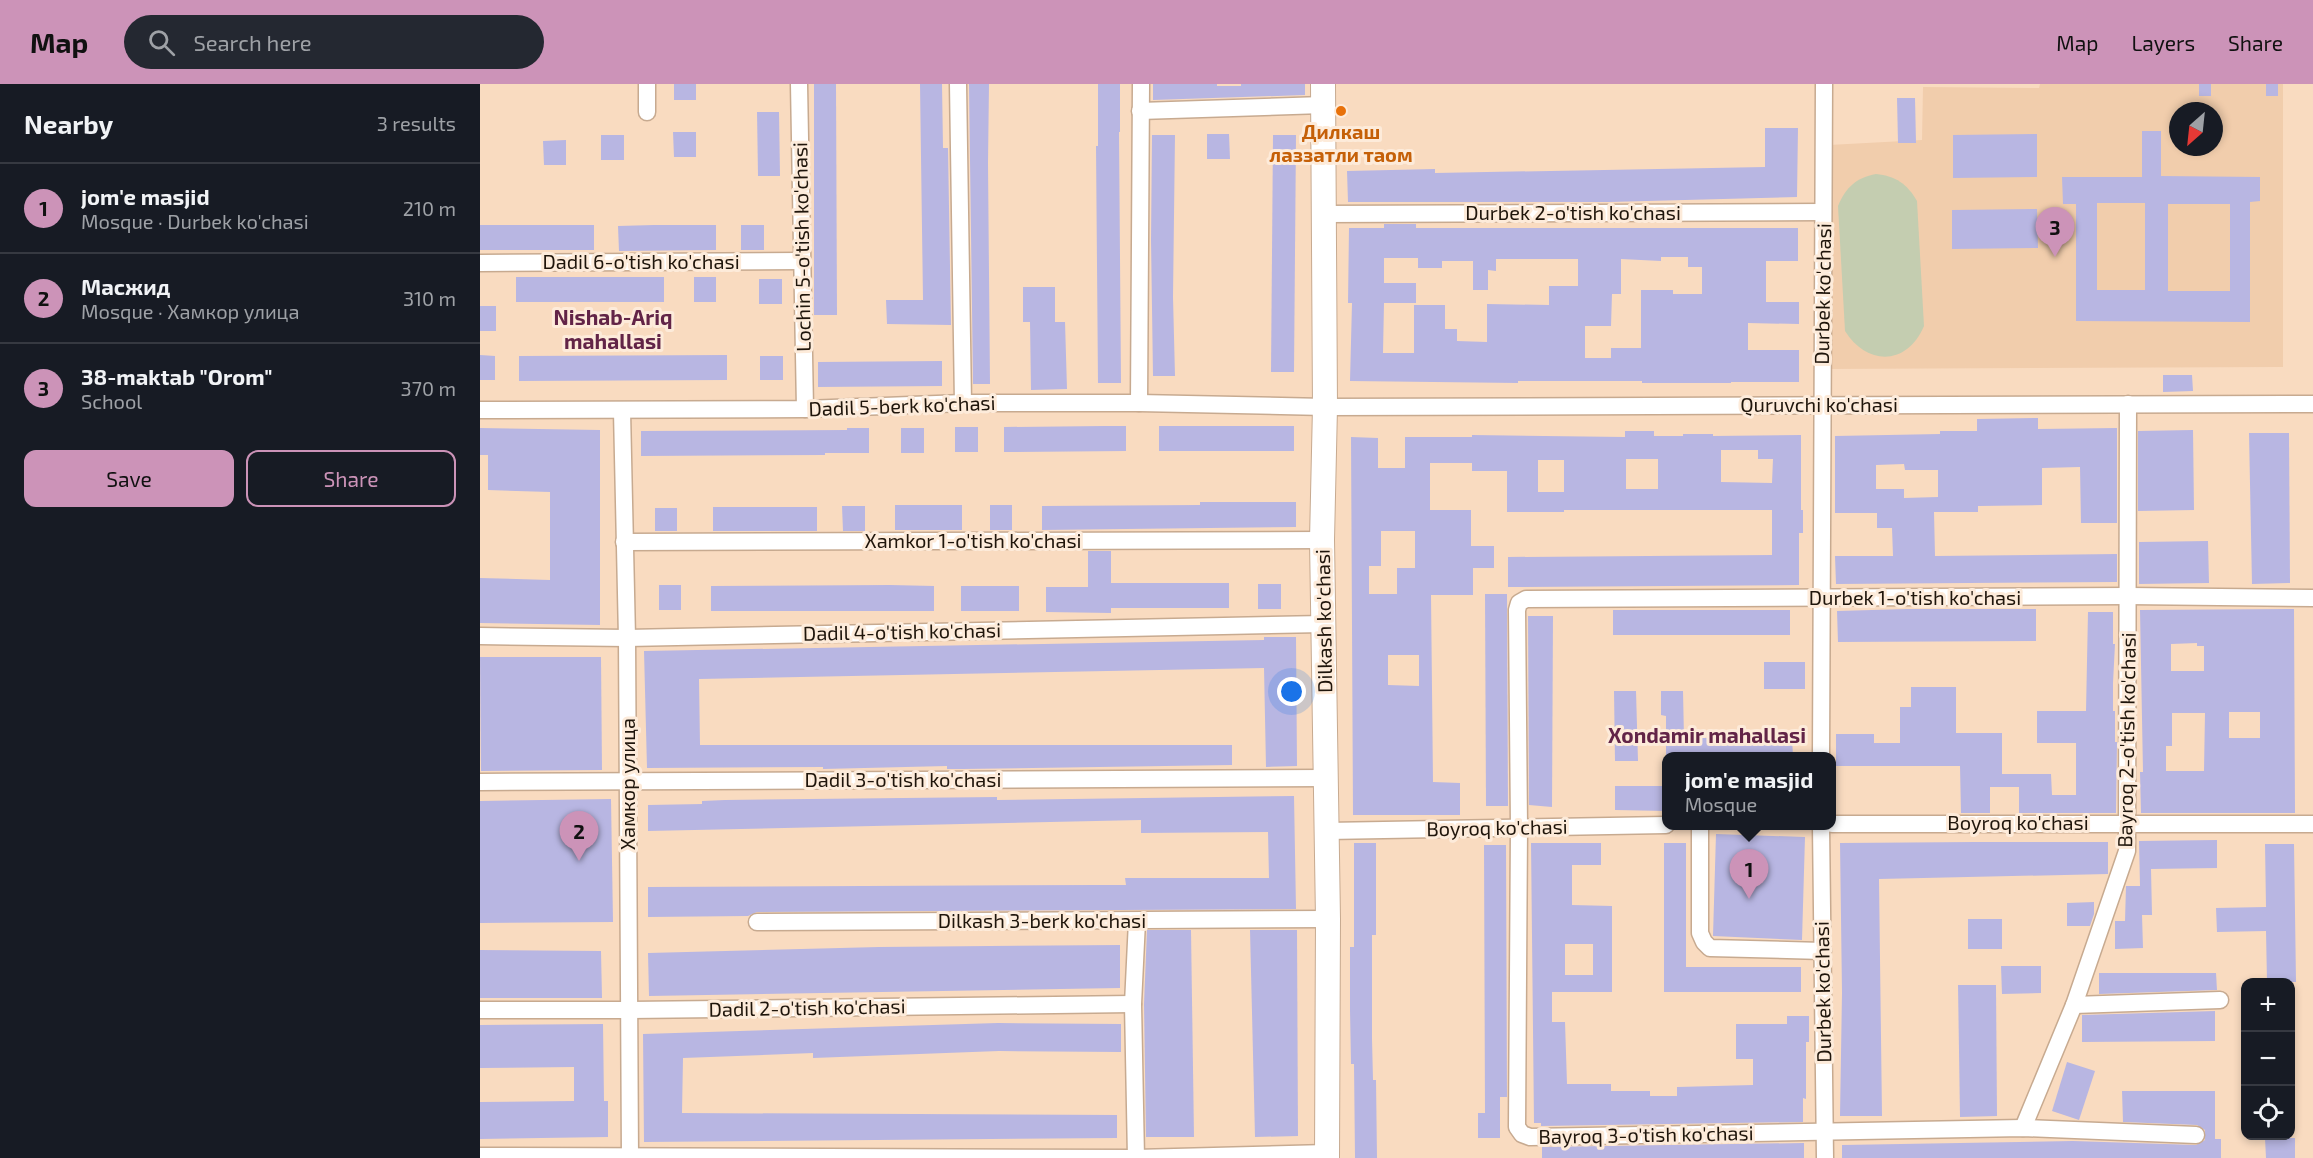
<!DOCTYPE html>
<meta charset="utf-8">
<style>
:root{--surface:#171b24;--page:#242831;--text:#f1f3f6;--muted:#9ea1a6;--line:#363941;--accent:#cc93b8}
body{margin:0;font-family:"Exo 2",sans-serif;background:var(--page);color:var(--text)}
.controls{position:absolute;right:18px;bottom:18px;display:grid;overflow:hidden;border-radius:12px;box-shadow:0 3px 9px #0003}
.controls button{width:54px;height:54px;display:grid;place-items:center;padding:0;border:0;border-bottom:2px solid var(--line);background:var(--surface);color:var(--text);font:30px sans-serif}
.compass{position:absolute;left:1689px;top:18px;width:54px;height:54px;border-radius:50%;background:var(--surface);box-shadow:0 3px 9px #0003;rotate:207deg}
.you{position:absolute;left:812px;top:608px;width:21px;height:21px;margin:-15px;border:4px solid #fff;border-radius:50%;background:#1a73e8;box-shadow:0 0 0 9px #1a73e833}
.badge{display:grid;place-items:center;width:39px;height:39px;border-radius:50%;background:var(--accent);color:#111;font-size:20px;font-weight:700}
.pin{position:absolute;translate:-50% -50px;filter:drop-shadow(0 2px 3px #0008)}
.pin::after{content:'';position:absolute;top:32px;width:21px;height:18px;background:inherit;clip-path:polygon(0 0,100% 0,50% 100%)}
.popup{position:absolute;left:1182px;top:668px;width:174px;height:78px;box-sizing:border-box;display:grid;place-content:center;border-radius:12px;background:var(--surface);filter:drop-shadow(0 2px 4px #0005);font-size:20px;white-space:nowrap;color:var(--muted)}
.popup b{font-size:22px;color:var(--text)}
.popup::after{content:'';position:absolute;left:50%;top:100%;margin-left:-12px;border:12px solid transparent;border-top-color:var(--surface)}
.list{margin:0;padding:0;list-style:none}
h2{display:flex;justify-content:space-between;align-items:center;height:78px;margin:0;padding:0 24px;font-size:26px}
h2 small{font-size:20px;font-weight:400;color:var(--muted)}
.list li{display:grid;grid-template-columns:39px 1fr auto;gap:18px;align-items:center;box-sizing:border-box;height:90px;padding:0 24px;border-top:2px solid var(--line)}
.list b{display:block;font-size:22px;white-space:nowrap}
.list p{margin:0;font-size:20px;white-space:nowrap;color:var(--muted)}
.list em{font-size:20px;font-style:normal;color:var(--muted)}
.actions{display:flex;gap:12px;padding:18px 24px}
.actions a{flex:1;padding:14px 0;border:2px solid var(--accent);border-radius:12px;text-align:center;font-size:21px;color:var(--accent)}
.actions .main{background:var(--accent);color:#111}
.icon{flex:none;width:33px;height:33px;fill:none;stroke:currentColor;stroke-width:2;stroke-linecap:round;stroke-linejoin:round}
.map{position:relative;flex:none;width:1833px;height:1074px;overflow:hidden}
header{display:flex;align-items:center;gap:36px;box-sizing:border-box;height:84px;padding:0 30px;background:var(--accent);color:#111}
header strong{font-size:28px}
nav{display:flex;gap:33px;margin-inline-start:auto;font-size:21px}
.search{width:420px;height:54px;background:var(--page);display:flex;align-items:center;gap:15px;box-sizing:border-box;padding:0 21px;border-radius:33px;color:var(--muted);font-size:22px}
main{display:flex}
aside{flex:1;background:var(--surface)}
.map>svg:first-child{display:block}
</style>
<header>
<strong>Map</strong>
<div class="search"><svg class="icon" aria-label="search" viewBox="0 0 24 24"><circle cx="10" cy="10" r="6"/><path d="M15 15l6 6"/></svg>Search here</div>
<nav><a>Map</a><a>Layers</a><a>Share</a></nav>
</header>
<main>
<aside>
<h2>Nearby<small>3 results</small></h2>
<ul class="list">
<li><span class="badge">1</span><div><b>jom'e masjid</b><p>Mosque · Durbek ko'chasi</p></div><em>210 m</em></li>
<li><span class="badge">2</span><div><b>Масжид</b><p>Mosque · Хамкор улица</p></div><em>310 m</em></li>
<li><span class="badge">3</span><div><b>38-maktab &quot;Orom&quot;</b><p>School</p></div><em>370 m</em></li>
</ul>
<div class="actions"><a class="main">Save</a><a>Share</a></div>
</aside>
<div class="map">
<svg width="1833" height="1074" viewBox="0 0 1833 1074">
<rect width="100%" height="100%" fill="#f9dbc0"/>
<!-- built -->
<path fill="#f1cdac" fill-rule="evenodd" d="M 1560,0 L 1803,0 L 1803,283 L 1346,285 L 1349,61 L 1442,56 L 1443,3 L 1559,4 ZM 1698,27 L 1734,27 L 1734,63 L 1698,63 Z"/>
<!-- green -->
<path fill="#c4cdb0" d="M 1396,90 C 1416,92 1427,100 1437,117 L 1444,242 C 1427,282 1387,282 1365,247 L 1358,122 C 1366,103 1376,94 1396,90 Z"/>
<!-- building -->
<g fill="#b8b6e2" fill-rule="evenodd">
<rect x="194" y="0" width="22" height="16"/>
<path d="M 334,0 L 356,0 L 357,231 L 334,231 Z"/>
<path d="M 440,0 L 462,0 L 463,64 L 468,64 L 471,241 L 407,240 L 406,216 L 443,216 Z"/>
<path d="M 489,0 L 509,0 L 508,79 L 510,300 L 493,300 Z"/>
<path d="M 618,0 L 640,0 L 640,48 L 639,48 L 641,299 L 618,299 L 616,62 L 618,62 Z"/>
<path d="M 673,0 L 737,0 L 737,2 L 761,2 L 761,0 L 825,0 L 825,11 L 673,16 Z"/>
<rect x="1719" y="0" width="12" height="12"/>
<rect x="1786" y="0" width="12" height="12"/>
<path d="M 1417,14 L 1435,14 L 1436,59 L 1418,59 Z"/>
<path d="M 277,28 L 299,28 L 300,92 L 278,92 Z"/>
<path d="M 1285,44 L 1318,44 L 1317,113 L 1129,118 L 868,118 L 867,87 L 955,85 L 955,89 L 1285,83 Z"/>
<path d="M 1662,47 L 1681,47 L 1681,92 L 1780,93 L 1780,117 L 1770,118 L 1770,238 L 1596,237 L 1596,120 L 1583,120 L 1582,93 L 1662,93 ZM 1617,119 L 1665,119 L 1665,206 L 1617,206 ZM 1688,120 L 1750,120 L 1750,207 L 1688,207 Z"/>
<path d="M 193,48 L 216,48 L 216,73 L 194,73 Z"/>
<path d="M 727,50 L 749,50 L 750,75 L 727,75 Z"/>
<path d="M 1557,50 L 1557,93 L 1473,94 L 1473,51 Z"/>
<rect x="121" y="51" width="23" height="25"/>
<path d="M 672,51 L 695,51 L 693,213 L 695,292 L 673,292 L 671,156 Z"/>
<path d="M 793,51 L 816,51 L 814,288 L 791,288 Z"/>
<path d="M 86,56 L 86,81 L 64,81 L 63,57 Z"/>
<path d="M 1557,125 L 1558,164 L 1472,165 L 1472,126 Z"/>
<path d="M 904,140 L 936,140 L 936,144 L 1318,144 L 1318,177 L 1286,177 L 1286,218 L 1319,218 L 1319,240 L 1268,239 L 1268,266 L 1319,266 L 1319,298 L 1251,298 L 1251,299 L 1162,299 L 1162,297 L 1038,297 L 1038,299 L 870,297 L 872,219 L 868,219 L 869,144 L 904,144 ZM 1181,173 L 1208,173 L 1208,183 L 1222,183 L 1222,210 L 1193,210 L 1193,206 L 1161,206 L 1161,264 L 1131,264 L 1131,274 L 1105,274 L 1105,242 L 1131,242 L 1132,210 L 1141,210 L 1141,175 L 1181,177 ZM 904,174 L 938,174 L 938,184 L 962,184 L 962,177 L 993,177 L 993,206 L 1008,206 L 1008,186 L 1016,187 L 1016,175 L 1098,175 L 1098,202 L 1069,202 L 1069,221 L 1007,220 L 1007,258 L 977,257 L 977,245 L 965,245 L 965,221 L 934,221 L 934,269 L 903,269 L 904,219 L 936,219 L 936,199 L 904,199 Z"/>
<rect x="0" y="141" width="114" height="25"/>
<path d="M 174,141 L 236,141 L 236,166 L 139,167 L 138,142 Z"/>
<rect x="261" y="141" width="23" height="25"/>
<rect x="36" y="193" width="148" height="25"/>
<rect x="214" y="193" width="22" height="25"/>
<rect x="279" y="195" width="23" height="25"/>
<path d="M 543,203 L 575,203 L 575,238 L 585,238 L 587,305 L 551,306 L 550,238 L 543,238 Z"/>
<rect x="0" y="222" width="16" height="25"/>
<path d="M 0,271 L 15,272 L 15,296 L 0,296 Z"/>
<path d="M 247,271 L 247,296 L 39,297 L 39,272 Z"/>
<rect x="280" y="272" width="23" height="24"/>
<path d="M 462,277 L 462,302 L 338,303 L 338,278 Z"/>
<path d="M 1683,291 L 1712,291 L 1713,307 L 1683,308 Z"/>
<path d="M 1558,334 L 1558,345 L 1637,344 L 1637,439 L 1601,439 L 1600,383 L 1562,384 L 1562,421 L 1498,422 L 1498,428 L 1454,428 L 1455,472 L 1637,470 L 1637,498 L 1356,500 L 1355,472 L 1413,472 L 1412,444 L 1397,444 L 1397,429 L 1355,429 L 1355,352 L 1460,350 L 1460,347 L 1497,347 L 1497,335 ZM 1424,380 L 1425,386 L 1458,386 L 1458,413 L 1424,414 L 1424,405 L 1396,405 L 1396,381 Z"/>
<path d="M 624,342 L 646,342 L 646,367 L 524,368 L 524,343 Z"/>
<rect x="679" y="342" width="135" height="25"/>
<rect x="475" y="343" width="23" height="25"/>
<path d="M 0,344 L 120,346 L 120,541 L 0,539 L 0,494 L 70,496 L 70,408 L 8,406 L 8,371 L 0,371 Z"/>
<path d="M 367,344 L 389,344 L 389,369 L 345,369 L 345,371 L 161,372 L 161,347 L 367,346 Z"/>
<rect x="421" y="344" width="23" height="25"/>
<path d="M 1713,346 L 1714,426 L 1658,427 L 1658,347 Z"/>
<path d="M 1145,347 L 1174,347 L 1174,352 L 1203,352 L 1203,350 L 1233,350 L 1233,352 L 1321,351 L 1321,426 L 1323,426 L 1323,449 L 1319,449 L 1319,501 L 1028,503 L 1028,473 L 1292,471 L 1292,426 L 1084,426 L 1084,428 L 1027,428 L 1027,387 L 992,387 L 992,379 L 950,379 L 950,426 L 991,426 L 991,462 L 1014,462 L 1014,484 L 993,484 L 993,511 L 951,511 L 953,698 L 980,699 L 980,731 L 873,731 L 871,353 L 898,354 L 898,384 L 925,384 L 925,353 L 992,353 L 992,351 L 1145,353 ZM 1241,366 L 1278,366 L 1278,375 L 1293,375 L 1292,399 L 1241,398 ZM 1146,375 L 1178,375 L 1178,405 L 1146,405 ZM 1058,376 L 1084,376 L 1084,408 L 1058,408 ZM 901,447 L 935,447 L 935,484 L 917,484 L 917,510 L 889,510 L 889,482 L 901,482 ZM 908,571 L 939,571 L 939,602 L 908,601 Z"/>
<path d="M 1769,349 L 1809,349 L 1810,499 L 1772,500 Z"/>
<path d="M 720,418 L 816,418 L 816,443 L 562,446 L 562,422 L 720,421 Z"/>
<rect x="415" y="421" width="67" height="25"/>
<rect x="510" y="421" width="22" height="25"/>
<path d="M 362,422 L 385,422 L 385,447 L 363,447 Z"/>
<rect x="233" y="423" width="104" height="24"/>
<rect x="175" y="424" width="22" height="23"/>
<path d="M 1728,457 L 1729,499 L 1659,500 L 1659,458 Z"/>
<path d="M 608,467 L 631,467 L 631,499 L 749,499 L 749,524 L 631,524 L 631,529 L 566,528 L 566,503 L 608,503 Z"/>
<rect x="778" y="500" width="23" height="25"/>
<rect x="179" y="501" width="22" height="25"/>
<path d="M 410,501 L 454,502 L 454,527 L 231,527 L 231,502 Z"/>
<rect x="481" y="502" width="58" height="25"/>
<path d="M 1005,510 L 1027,510 L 1028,722 L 1006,722 Z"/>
<path d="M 1427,525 L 1556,525 L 1556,557 L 1358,558 L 1357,527 Z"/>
<path d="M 1814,525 L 1815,729 L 1661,729 L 1660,688 L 1663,688 L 1660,526 ZM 1717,559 L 1717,562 L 1724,562 L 1724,587 L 1691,587 L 1691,560 ZM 1749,628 L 1780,628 L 1780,654 L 1749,654 ZM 1692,629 L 1725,629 L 1724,687 L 1686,687 L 1686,662 L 1692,662 Z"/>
<rect x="1133" y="526" width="177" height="25"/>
<path d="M 1608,528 L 1633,528 L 1633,560 L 1635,560 L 1633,599 L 1633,627 L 1635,627 L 1635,658 L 1637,658 L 1636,729 L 1539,729 L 1539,703 L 1510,703 L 1510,729 L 1481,729 L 1480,682 L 1356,682 L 1356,650 L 1394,650 L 1394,659 L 1420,659 L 1420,623 L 1431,623 L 1431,603 L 1476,603 L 1476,649 L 1522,649 L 1522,690 L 1571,690 L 1572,711 L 1596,711 L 1596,659 L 1557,659 L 1557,627 L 1606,627 Z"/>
<path d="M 1048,532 L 1073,532 L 1072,723 L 1049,721 Z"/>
<path d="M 784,553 L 816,553 L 817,682 L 786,683 L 784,584 L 219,595 L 220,661 L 752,661 L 752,681 L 482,685 L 467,685 L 467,682 L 343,685 L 343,683 L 167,684 L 164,567 L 784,556 Z"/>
<path d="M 0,573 L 121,573 L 122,686 L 1,687 Z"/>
<rect x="1284" y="578" width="41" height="27"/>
<path d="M 1134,607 L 1156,607 L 1158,677 L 1135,677 Z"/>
<path d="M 1181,607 L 1203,607 L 1204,654 L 1312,654 L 1313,672 L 1186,672 L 1186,632 L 1181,631 Z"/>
<path d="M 1135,702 L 1186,702 L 1186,727 L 1135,726 Z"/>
<path d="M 814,712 L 816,825 L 277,828 L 268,832 L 168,833 L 168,803 L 619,801 L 646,801 L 645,794 L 789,794 L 788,748 L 661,749 L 661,736 L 168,747 L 168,721 L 222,720 L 222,717 L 245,716 L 517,713 L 517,716 Z"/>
<path d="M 131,715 L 133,838 L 0,839 L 0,717 Z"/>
<path d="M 1236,750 L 1325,753 L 1322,856 L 1233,852 Z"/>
<path d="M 1737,756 L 1737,784 L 1671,785 L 1672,831 L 1662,831 L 1663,864 L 1635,865 L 1635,837 L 1645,837 L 1646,802 L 1660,802 L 1659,757 Z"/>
<path d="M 1495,758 L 1628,758 L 1628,790 L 1399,795 L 1402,1032 L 1360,1032 L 1362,909 L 1360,759 Z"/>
<path d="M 874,759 L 896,759 L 896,851 L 892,851 L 892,955 L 893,996 L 896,996 L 897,1074 L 875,1074 L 874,980 L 871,980 L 870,926 L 870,863 L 874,863 Z"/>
<path d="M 1051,759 L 1121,759 L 1121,781 L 1092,781 L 1092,821 L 1132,822 L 1132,908 L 1072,908 L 1072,938 L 1085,938 L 1087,1000 L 1131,1000 L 1131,1007 L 1170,1007 L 1170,1012 L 1197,1012 L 1197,1003 L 1273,1001 L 1273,975 L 1256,975 L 1256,940 L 1307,940 L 1307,932 L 1329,932 L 1329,958 L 1326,958 L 1326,1015 L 1323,1014 L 1323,1038 L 1061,1042 L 1061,1039 L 1054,1039 ZM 1085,860 L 1113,860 L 1113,891 L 1085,891 Z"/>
<path d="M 1184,759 L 1206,759 L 1206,883 L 1321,883 L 1321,908 L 1184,908 Z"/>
<path d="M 1785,760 L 1814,760 L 1816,898 L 1787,898 L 1786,847 L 1737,848 L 1736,824 L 1786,823 Z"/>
<path d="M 1004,761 L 1026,761 L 1027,1013 L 1020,1013 L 1020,1054 L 998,1054 L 998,1029 L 1005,1029 Z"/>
<path d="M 1614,818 L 1614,830 L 1610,842 L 1587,842 L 1587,819 Z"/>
<rect x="1488" y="835" width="34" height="30"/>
<path d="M 667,846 L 711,846 L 714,1053 L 666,1053 L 664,920 Z"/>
<path d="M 770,846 L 817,846 L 818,1052 L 775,1053 Z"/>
<path d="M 640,861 L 640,904 L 169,912 L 168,869 L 399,863 Z"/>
<path d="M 0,866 L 121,867 L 122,914 L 0,914 Z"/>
<path d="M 1521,882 L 1561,882 L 1561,909 L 1522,910 Z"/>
<path d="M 1619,889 L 1736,889 L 1737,906 L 1619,910 Z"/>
<path d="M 1478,901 L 1516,901 L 1517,1032 L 1480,1033 Z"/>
<path d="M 1735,927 L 1735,957 L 1602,958 L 1602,931 Z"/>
<path d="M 518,939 L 641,940 L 641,968 L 519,967 L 333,974 L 333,969 L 203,974 L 202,1029 L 637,1031 L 637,1054 L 164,1058 L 163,950 Z"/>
<path d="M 123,940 L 124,1017 L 128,1017 L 128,1053 L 0,1055 L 0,1018 L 94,1017 L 94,983 L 0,984 L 0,941 Z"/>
<path d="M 1587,978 L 1615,987 L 1599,1036 L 1572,1027 Z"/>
<path d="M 1642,1007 L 1735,1007 L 1735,1055 L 1741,1055 L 1741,1074 L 1362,1074 L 1362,1061 L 1593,1057 L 1716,1061 L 1725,1056 L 1725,1046 L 1717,1041 L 1643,1038 Z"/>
<path d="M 1785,1054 L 1815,1054 L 1815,1074 L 1786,1074 Z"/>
<path d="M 1324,1059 L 1324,1074 L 1062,1074 L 1062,1063 Z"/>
</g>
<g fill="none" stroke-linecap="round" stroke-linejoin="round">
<!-- street casing -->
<g stroke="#c7aa90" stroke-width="19">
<g id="street">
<path d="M 167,0 L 167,28"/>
<path d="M 319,0 L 325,325"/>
<path d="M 478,0 L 483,319"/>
<path d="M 660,27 L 843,21"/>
<path d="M 843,130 L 1343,128"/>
<path d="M 0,179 L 322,177"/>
<path d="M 659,319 L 661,0"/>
<path d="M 0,326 L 325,325 L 483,319 L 659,319 L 845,323 L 1833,320"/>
<path d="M 142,327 L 147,554 L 150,1074"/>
<path d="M 144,458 L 842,456"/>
<path d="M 0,552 L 147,554 L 844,540"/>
<path d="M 1341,672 L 1344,0"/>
<path d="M 0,698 L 845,694"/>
<path d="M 1352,740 L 1833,740"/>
<path d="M 1220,742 L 1220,849 L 1224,858 L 1230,864 L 1343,867"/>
<path d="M 1341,742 L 1345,1074"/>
<path d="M 847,747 L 1186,741"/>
<path d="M 277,838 L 848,835"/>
<path d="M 1594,921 L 1740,916"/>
<path d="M 0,926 L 150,926 L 653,920"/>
<path d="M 1543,1044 L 1594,921 L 1647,767 L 1648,320"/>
<path d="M 1716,1051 L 1543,1044 L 1050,1053 L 1042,1050 L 1037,1043 L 1039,743 L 1037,526 L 1039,519 L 1046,515 L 1648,512 L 1833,514"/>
<path d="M 0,1072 L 656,1074 L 847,1069"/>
<path d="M 656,1074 L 653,920 L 657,837"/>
</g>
</g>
<!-- secondary casing -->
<g stroke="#c7aa90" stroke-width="26">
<path id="secondary" d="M 843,0 L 845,323 L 842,456 L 848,835 L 847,1074"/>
</g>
<!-- street -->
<use href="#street" stroke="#fff" stroke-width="16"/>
<!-- secondary -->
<use href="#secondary" stroke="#fff" stroke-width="24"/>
</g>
<!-- markers -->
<circle fill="#e8710a" stroke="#fdebda" stroke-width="2" cx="861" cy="27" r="6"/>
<g text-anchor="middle" stroke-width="6" stroke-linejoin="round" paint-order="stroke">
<!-- food labels -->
<g font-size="20" font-weight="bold" fill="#c56008" stroke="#fdebda">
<text x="861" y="55">Дилкаш<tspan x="861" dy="23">лаззатли таом</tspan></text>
</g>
<!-- street labels -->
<g font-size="20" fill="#1f150b" stroke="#fdebda">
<text x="1093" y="136">Durbek 2-o'tish ko'chasi</text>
<text transform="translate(322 163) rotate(-91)" y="7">Lochin 5-o'tish ko'chasi</text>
<text x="161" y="185">Dadil 6-o'tish ko'chasi</text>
<text transform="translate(1343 210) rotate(-89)" y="7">Durbek ko'chasi</text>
<text x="1339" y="328">Quruvchi ko'chasi</text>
<text transform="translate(422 322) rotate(-2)" y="7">Dadil 5-berk ko'chasi</text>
<text x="493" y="464">Xamkor 1-o'tish ko'chasi</text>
<text x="1435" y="521">Durbek 1-o'tish ko'chasi</text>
<text transform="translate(844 537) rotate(-91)" y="7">Dilkash ko'chasi</text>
<text transform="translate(422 548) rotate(-1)" y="7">Dadil 4-o'tish ko'chasi</text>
<text transform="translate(1647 656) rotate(-89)" y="7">Bayroq 2-o'tish ko'chasi</text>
<text x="423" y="703">Dadil 3-o'tish ko'chasi</text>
<text transform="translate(148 700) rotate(-90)" y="7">Хамкор улица</text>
<text x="1538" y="746">Boyroq ko'chasi</text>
<text transform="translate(1017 744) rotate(-1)" y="7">Boyroq ko'chasi</text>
<text x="562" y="844">Dilkash 3-berk ko'chasi</text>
<text transform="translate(1343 908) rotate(-91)" y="7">Durbek ko'chasi</text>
<text transform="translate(327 924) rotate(-1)" y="7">Dadil 2-o'tish ko'chasi</text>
<text transform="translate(1166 1051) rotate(-1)" y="7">Bayroq 3-o'tish ko'chasi</text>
</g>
<!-- neighbourhood labels -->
<g font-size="21" font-weight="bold" fill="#622447" stroke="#fdebda">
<text x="133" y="241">Nishab-Ariq<tspan x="133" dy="24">mahallasi</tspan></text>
<text x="1227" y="659">Xondamir mahallasi</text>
</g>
</g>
</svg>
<div class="controls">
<button>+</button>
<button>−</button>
<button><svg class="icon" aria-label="locate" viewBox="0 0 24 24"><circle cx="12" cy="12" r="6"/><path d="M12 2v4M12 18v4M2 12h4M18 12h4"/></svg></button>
</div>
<svg class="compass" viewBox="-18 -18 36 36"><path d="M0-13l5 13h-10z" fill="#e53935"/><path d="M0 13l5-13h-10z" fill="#9ea1a6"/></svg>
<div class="you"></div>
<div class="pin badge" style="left:1269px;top:815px">1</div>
<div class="popup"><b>jom'e masjid</b>Mosque</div>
<div class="pin badge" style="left:99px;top:777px">2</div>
<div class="pin badge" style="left:1575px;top:173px">3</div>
</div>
</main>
